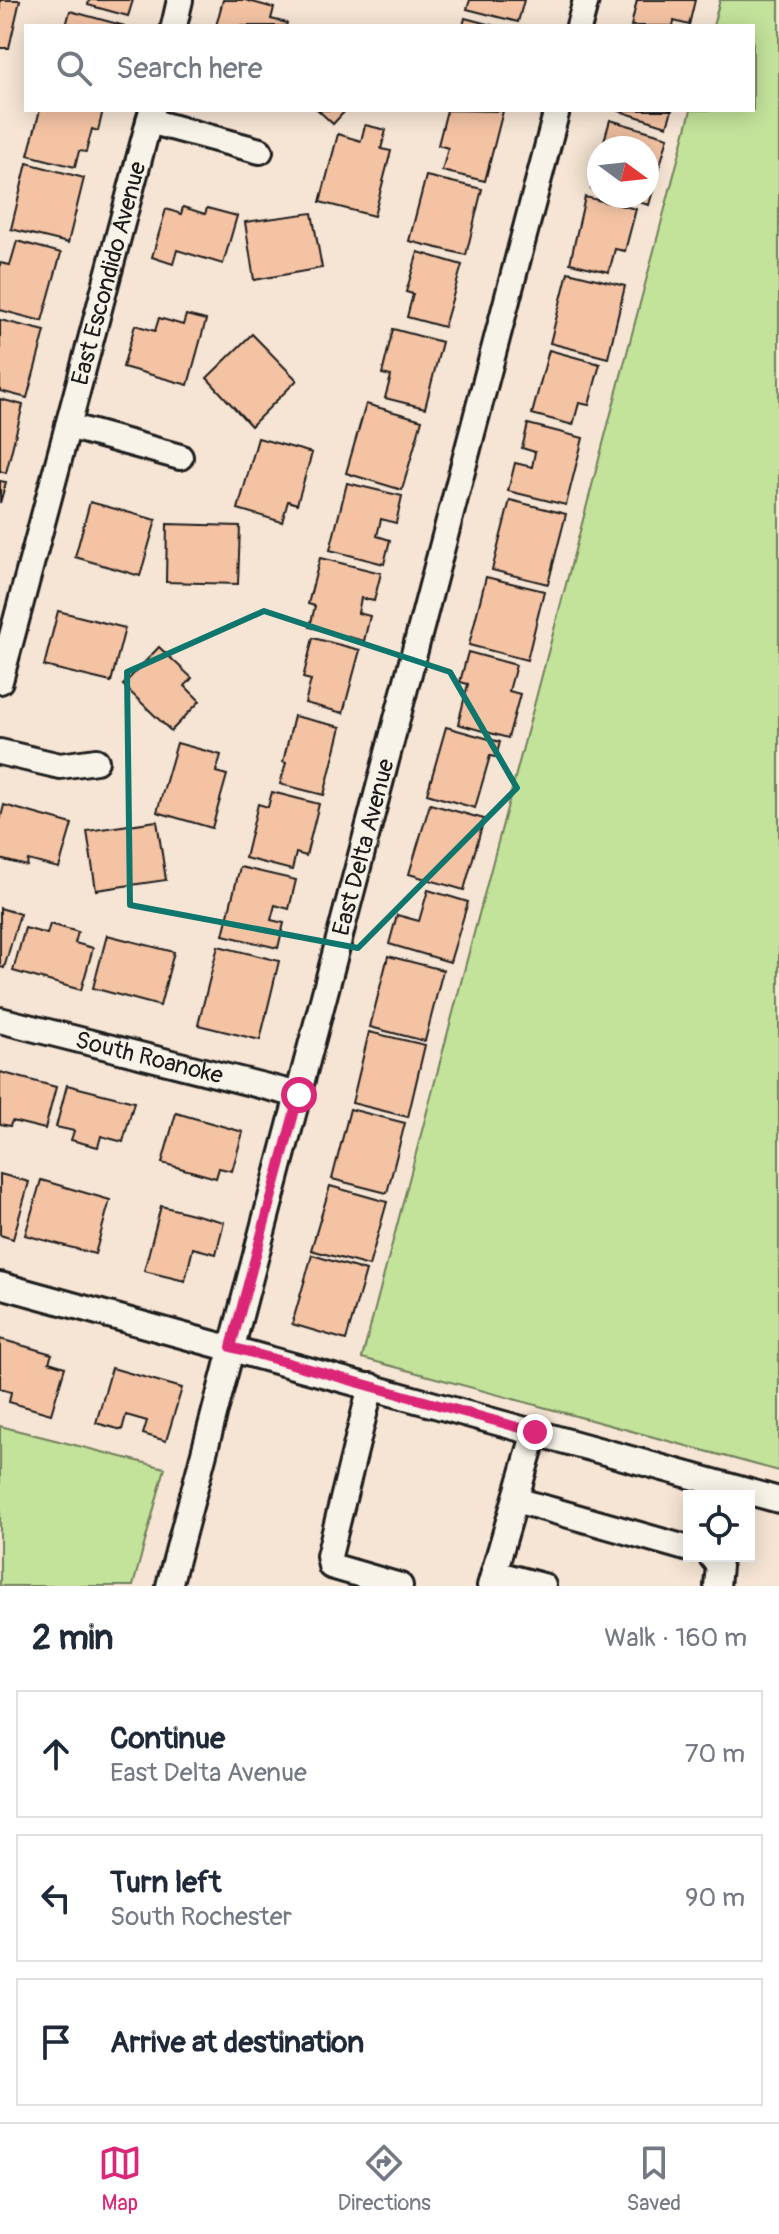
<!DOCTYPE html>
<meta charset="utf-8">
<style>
:root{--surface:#fff;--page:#f6f6f7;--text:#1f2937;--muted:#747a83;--line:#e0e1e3;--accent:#db2777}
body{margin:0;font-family:Pangolin,sans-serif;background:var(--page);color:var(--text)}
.controls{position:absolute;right:24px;bottom:24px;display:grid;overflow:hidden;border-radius:0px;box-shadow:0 4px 20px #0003}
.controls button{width:72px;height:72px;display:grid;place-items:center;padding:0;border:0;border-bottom:2px solid var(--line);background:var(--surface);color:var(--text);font:40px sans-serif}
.compass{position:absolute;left:587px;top:136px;width:72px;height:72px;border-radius:50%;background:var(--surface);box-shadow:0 4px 20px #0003;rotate:105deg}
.stop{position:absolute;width:24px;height:24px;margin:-18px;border:6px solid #db2777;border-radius:50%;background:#fff}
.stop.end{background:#db2777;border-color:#fff;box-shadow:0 2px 8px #0008}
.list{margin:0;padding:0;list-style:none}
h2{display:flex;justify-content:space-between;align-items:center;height:104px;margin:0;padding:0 32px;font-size:34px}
h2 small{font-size:26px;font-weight:400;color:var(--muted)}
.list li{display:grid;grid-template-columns:52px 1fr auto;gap:24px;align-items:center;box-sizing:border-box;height:128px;margin:0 16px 16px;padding:0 16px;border:2px solid var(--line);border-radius:0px}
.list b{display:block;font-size:30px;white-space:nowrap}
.list p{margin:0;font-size:26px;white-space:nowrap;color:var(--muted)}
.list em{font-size:26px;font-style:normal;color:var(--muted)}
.icon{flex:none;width:44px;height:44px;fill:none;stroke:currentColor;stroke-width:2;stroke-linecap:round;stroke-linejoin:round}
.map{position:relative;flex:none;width:779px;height:1586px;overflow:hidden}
.search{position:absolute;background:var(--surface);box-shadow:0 4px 20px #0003;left:24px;right:24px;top:24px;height:88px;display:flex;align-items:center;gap:20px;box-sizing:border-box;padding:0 28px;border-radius:0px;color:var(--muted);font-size:30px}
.sheet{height:536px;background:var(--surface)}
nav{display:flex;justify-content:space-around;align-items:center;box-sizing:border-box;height:112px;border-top:2px solid var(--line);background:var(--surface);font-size:22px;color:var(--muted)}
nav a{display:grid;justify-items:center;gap:4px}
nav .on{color:var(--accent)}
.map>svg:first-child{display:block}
</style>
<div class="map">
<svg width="779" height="1586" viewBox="0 0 779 1586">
<rect width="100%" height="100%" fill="#f6e5d4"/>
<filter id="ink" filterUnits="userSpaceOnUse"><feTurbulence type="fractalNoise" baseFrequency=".0125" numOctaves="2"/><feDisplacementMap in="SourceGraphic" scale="16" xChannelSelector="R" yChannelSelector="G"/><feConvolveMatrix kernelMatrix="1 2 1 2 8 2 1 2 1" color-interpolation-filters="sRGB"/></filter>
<g filter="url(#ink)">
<!-- green -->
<g fill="#c3e29a" stroke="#707f5b" stroke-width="2">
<path d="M 720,0 L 779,0 L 779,1471 L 362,1358 L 691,110 L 753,110 L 753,26 L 713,26 Z"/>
<path d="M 0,1426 L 165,1468 L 133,1586 L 0,1586 Z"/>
</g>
<!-- building -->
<g fill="#f4c3a4" stroke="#1c1c1c" stroke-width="2">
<path d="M 0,0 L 20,0 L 9,48 L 0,48 Z"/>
<path d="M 89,0 L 133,0 L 128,16 L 88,5 Z"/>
<path d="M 223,0 L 245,0 L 274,8 L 271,19 L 287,23 L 286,26 L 216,26 Z"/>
<path d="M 470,0 L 524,0 L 518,22 L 467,9 Z"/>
<path d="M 637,0 L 695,0 L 689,25 L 674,21 L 673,26 L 631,26 Z"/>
<path d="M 70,11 L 125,26 L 66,26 Z"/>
<path d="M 465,18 L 495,26 L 463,26 Z"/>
<path d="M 40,110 L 103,110 L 98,131 L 92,129 L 86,152 L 79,151 L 75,167 L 28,155 Z"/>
<path d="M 318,110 L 346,110 L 333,124 Z"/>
<path d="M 447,110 L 503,111 L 485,181 L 442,171 L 448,148 L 438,145 Z"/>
<path d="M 616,110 L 672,110 L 667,126 Z"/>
<path d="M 610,120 L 668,137 L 649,205 L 617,196 L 647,196 L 647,148 L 602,148 Z"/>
<path d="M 365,125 L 386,130 L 381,149 L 391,151 L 374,216 L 320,202 L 338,134 L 361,141 Z"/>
<path d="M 599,159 L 599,191 L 591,189 Z"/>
<path d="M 27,163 L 84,178 L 68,243 L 11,229 Z"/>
<path d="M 426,176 L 482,189 L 466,255 L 409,241 Z"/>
<path d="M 585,197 L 636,209 L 625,251 L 615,249 L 609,272 L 570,263 Z"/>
<path d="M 183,207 L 205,214 L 207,208 L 237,216 L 223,264 L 177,250 L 173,264 L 152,257 L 166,209 L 181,214 Z"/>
<path d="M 312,213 L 322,268 L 254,280 L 245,222 Z"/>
<path d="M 17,241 L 61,253 L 42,321 L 0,310 L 0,263 L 10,265 Z"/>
<path d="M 418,252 L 462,265 L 444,327 L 407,317 L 413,294 L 406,292 Z"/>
<path d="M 568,272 L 625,286 L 608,358 L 550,343 Z"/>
<path d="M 186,315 L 206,320 L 188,385 L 123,367 L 135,325 L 155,331 L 159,318 L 183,325 Z"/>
<path d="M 0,320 L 45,331 L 27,398 L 0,391 Z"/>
<path d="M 393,329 L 442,342 L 425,408 L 385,398 L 391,376 L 382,374 Z"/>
<path d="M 252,334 L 297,380 L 251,426 L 207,378 Z"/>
<path d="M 549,350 L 600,364 L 589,405 L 579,403 L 573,425 L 532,414 Z"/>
<path d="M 0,399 L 23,405 L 6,473 L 0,471 Z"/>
<path d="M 366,404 L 422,420 L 402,490 L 346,473 Z"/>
<path d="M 528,424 L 583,438 L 566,505 L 508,491 L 515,463 L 532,467 L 535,452 L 522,448 Z"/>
<path d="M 258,438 L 312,453 L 297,504 L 288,501 L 282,522 L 238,509 Z"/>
<path d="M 0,481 L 6,482 L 0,503 Z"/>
<path d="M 347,483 L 402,496 L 396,523 L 381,519 L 377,536 L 390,540 L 384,564 L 330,550 Z"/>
<path d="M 510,500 L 566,514 L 548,584 L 492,570 Z"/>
<path d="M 90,502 L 156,520 L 140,576 L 75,557 Z"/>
<path d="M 167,524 L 240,526 L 238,584 L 166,582 Z"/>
<path d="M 320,558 L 381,573 L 374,601 L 361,598 L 358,613 L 370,616 L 364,641 L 310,627 L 315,606 L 308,604 Z"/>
<path d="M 486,577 L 544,591 L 527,660 L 469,645 Z"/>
<path d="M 58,611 L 125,628 L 111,682 L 44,666 Z"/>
<path d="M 313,638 L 360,650 L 343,713 L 305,703 L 311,680 L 303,678 Z"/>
<path d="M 159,647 L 192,678 L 185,686 L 200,701 L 171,731 L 123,685 Z"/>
<path d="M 468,652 L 516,665 L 509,691 L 520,694 L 508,738 L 458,724 L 468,684 L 460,682 Z"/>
<path d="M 294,716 L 341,727 L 324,795 L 280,784 L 286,763 L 283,762 Z"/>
<path d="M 446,727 L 500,742 L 496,757 L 490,756 L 475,808 L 427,794 Z"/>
<path d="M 177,743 L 221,755 L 216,772 L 227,775 L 212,828 L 157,812 Z"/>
<path d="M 272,792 L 319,804 L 306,856 L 296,853 L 292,870 L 245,858 L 258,804 L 268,807 Z"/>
<path d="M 430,804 L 484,819 L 464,890 L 409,874 Z"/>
<path d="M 4,805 L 72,824 L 59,868 L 28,860 L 27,866 L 0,859 L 0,821 Z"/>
<path d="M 157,821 L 166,880 L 96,890 L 87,831 Z"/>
<path d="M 240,867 L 296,880 L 289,909 L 275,905 L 271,920 L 284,923 L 278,948 L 223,935 Z"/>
<path d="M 428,890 L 468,902 L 450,962 L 389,944 L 397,915 L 419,921 Z"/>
<path d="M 0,908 L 20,914 L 4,968 L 0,967 Z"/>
<path d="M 50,924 L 78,932 L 75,943 L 93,948 L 81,990 L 13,971 L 25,928 L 47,934 Z"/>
<path d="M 107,935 L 174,952 L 160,1006 L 93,988 Z"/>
<path d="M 218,946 L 279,961 L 260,1040 L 198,1025 Z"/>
<path d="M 388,956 L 443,970 L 425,1041 L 370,1027 Z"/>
<path d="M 369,1032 L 425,1045 L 408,1117 L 352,1103 Z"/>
<path d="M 0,1072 L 56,1087 L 45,1129 L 12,1121 L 10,1126 L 0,1124 Z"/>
<path d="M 67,1085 L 134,1102 L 123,1142 L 101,1136 L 98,1147 L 71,1140 L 74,1131 L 56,1127 Z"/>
<path d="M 350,1109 L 405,1123 L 387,1193 L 332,1179 Z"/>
<path d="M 176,1113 L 243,1132 L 232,1171 L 219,1168 L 216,1178 L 162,1163 Z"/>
<path d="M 0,1174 L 29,1182 L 13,1239 L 0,1235 Z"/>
<path d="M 41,1180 L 110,1200 L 95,1254 L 25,1235 Z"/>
<path d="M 330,1186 L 387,1202 L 369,1266 L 311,1250 Z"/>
<path d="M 161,1206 L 224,1222 L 216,1254 L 193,1248 L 185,1281 L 144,1271 Z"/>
<path d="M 312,1255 L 366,1271 L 346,1340 L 292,1324 Z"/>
<path d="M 0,1339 L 52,1354 L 49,1362 L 65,1367 L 51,1414 L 9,1402 L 11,1392 L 0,1389 Z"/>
<path d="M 112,1368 L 182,1388 L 166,1441 L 143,1434 L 147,1421 L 126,1415 L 122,1430 L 96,1423 Z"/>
</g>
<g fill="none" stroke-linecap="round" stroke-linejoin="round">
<!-- minor casing -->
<g stroke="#1c1c1c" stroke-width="30">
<g id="minor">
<path d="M 174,26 L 180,0"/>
<path d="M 579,26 L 586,0"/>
<path d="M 149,121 L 260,151"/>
<path d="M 68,426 L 180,457"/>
<path id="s1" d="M 0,681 L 152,110"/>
<path d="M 0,752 L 60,766 L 96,761"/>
<path id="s2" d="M 0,1020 L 299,1095"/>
<path d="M 0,1285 L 779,1500"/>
<path d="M 371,1386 L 329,1556 L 331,1566 L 400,1586"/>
<path d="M 516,1500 L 689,1549"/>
<path d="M 711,1556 L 719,1566 L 717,1586"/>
<path d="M 494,1573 L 543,1586"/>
<path id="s3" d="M 169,1586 L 557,110"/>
<path d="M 490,1586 L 535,1432"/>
</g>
</g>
<!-- minor -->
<use href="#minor" stroke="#f7f3e8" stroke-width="24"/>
</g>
</g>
<g fill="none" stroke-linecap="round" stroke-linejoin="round" filter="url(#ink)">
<!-- route -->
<path stroke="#db2777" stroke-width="10" d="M 299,1095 L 231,1347 L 535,1432"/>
</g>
<!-- marked area -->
<path fill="none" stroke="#0f766e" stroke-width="6" stroke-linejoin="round" d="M 264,611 L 450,672 L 517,788 L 358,948 L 130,905 L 127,672 Z"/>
<g text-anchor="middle" stroke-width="8" stroke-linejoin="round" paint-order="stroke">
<!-- street labels -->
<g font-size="24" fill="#1c1c1c" stroke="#f7f3e8">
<text dy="8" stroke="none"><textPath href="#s1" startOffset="422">East Escondido Avenue</textPath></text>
<text dy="8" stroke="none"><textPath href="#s3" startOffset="764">East Delta Avenue</textPath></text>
<text dy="8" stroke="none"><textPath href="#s2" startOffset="154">South Roanoke</textPath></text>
</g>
</g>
</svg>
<div class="controls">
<button><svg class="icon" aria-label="locate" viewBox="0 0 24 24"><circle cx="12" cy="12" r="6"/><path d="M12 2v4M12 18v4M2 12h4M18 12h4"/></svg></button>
</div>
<svg class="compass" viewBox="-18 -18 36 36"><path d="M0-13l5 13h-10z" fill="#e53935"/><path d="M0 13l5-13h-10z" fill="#747a83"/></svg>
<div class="stop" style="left:299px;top:1095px"></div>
<div class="stop end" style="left:535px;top:1432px"></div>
<div class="search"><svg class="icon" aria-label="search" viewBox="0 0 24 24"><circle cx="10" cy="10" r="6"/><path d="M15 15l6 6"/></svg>Search here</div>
</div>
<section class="sheet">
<h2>2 min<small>Walk · 160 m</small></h2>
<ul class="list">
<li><svg class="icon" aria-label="ahead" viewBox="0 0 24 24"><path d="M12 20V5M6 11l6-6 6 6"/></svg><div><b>Continue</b><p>East Delta Avenue</p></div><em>70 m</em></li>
<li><svg class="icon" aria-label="left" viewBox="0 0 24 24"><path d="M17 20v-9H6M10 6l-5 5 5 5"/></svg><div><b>Turn left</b><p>South Rochester</p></div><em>90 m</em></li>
<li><svg class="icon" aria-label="arrive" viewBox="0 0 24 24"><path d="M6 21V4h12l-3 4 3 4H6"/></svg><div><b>Arrive at destination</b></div></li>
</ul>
</section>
<nav>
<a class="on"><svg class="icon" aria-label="map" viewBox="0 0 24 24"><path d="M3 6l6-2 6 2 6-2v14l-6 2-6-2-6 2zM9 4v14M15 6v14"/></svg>Map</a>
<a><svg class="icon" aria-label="directions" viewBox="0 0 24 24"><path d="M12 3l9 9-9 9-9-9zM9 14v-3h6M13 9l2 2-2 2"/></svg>Directions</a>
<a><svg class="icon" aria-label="saved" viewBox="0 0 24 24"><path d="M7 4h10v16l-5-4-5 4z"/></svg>Saved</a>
</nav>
